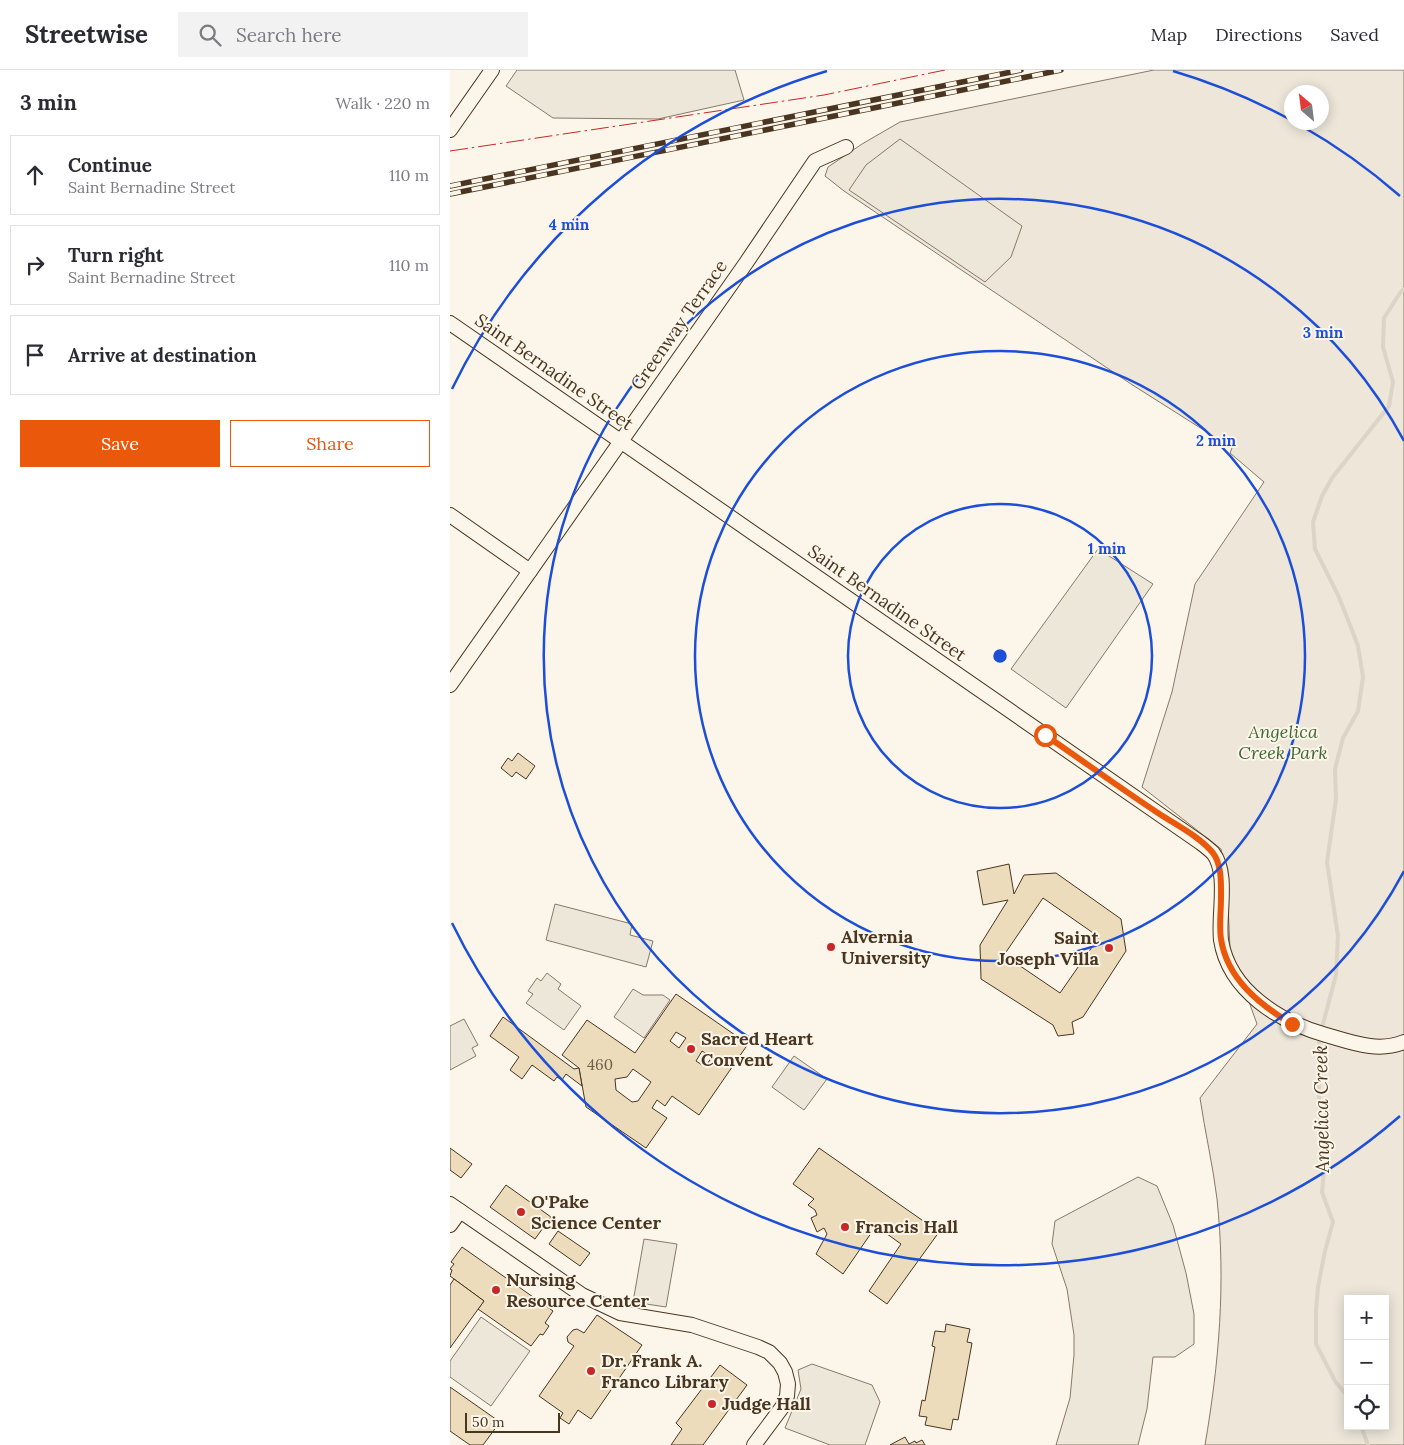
<!DOCTYPE html>
<meta charset="utf-8">
<style>
:root{--surface:#fff;--page:#f2f2f3;--text:#2b2b33;--muted:#7c7c81;--line:#e1e1e2;--accent:#ea580c}
body{margin:0;font-family:Lora,serif;background:var(--page);color:var(--text)}
.controls{position:absolute;right:15px;bottom:15px;display:grid;overflow:hidden;border-radius:0px;box-shadow:0 2px 12px #0003}
.controls button{width:45px;height:45px;display:grid;place-items:center;padding:0;border:0;border-bottom:1px solid var(--line);background:var(--surface);color:var(--text);font:25px sans-serif}
.compass{position:absolute;left:834px;top:15px;width:45px;height:45px;border-radius:50%;background:var(--surface);box-shadow:0 2px 12px #0003;rotate:332deg}
.scale{position:absolute;left:15px;bottom:12px;width:95px;box-sizing:border-box;padding-left:5px;border:2px solid #4a3520;border-top:0;font-size:14px;line-height:18px;white-space:nowrap;color:#4a3520;-webkit-text-stroke:4px #fbf6e9;paint-order:stroke}
.stop{position:absolute;width:15px;height:15px;margin:-11px;border:4px solid #ea580c;border-radius:50%;background:#fff}
.stop.end{background:#ea580c;border-color:#fff;box-shadow:0 1px 5px #0008}
.list{margin:0;padding:0;list-style:none}
h2{display:flex;justify-content:space-between;align-items:center;height:65px;margin:0;padding:0 20px;font-size:21px}
h2 small{font-size:16px;font-weight:400;color:var(--muted)}
.list li{display:grid;grid-template-columns:32px 1fr auto;gap:15px;align-items:center;box-sizing:border-box;height:80px;margin:0 10px 10px;padding:0 10px;border:1px solid var(--line);border-radius:0px}
.list b{display:block;font-size:19px;white-space:nowrap}
.list p{margin:0;font-size:16px;white-space:nowrap;color:var(--muted)}
.list em{font-size:16px;font-style:normal;color:var(--muted)}
.actions{display:flex;gap:10px;padding:15px 20px}
.actions a{flex:1;padding:11px 0;border:1px solid var(--accent);border-radius:0px;text-align:center;font-size:18px;color:var(--accent)}
.actions .main{background:var(--accent);color:#fff}
.icon{flex:none;width:28px;height:28px;fill:none;stroke:currentColor;stroke-width:2;stroke-linecap:round;stroke-linejoin:round}
.map{position:relative;flex:none;width:954px;height:1375px;overflow:hidden}
header{display:flex;align-items:center;gap:30px;box-sizing:border-box;height:70px;padding:0 25px;background:var(--surface);border-bottom:1px solid var(--line)}
header strong{font-size:24px}
nav{display:flex;gap:28px;margin-inline-start:auto;font-size:18px}
.search{width:350px;height:45px;background:var(--page);display:flex;align-items:center;gap:12px;box-sizing:border-box;padding:0 18px;border-radius:0px;color:var(--muted);font-size:19px}
main{display:flex}
aside{flex:1;background:var(--surface)}
.map>svg:first-child{display:block}
</style>
<header>
<strong>Streetwise</strong>
<div class="search"><svg class="icon" aria-label="search" viewBox="0 0 24 24"><circle cx="10" cy="10" r="6"/><path d="M15 15l6 6"/></svg>Search here</div>
<nav><a>Map</a><a>Directions</a><a>Saved</a></nav>
</header>
<main>
<aside>
<h2>3 min<small>Walk · 220 m</small></h2>
<ul class="list">
<li><svg class="icon" aria-label="ahead" viewBox="0 0 24 24"><path d="M12 20V5M6 11l6-6 6 6"/></svg><div><b>Continue</b><p>Saint Bernadine Street</p></div><em>110 m</em></li>
<li><svg class="icon" aria-label="right" viewBox="0 0 24 24"><path d="M7 20v-9h11M14 6l5 5-5 5"/></svg><div><b>Turn right</b><p>Saint Bernadine Street</p></div><em>110 m</em></li>
<li><svg class="icon" aria-label="arrive" viewBox="0 0 24 24"><path d="M6 21V4h12l-3 4 3 4H6"/></svg><div><b>Arrive at destination</b></div></li>
</ul>
<div class="actions"><a class="main">Save</a><a>Share</a></div>
</aside>
<div class="map">
<svg width="954" height="1375" viewBox="0 0 954 1375">
<rect width="100%" height="100%" fill="#fbf6e9"/>
<!-- green -->
<path fill="#ede6d9" stroke="#887966" fill-rule="evenodd" d="M 704,0 L 954,0 L 954,1375 L 755,1375 C 769,1293 776,1213 767,1129 C 763,1096 755,1062 750,1028 L 807,954 L 780,879 L 777,811 L 771,779 L 692,717 L 722,622 L 745,514 L 814,412 L 780,383 L 782,378 L 681,314 L 394,121 L 375,106 L 378,97 L 412,74 L 450,52 ZM 842,22 L 872,22 L 872,52 L 842,52 ZM 898,1229 L 935,1229 L 935,1356 L 898,1356 Z"/>
<!-- parking -->
<g fill="#ede7d9" stroke="#887966">
<path d="M 67,0 L 285,0 L 294,30 L 208,49 L 103,48 L 56,16 Z"/>
<path d="M 450,69 L 572,156 L 561,187 L 535,212 L 399,120 L 416,95 Z"/>
<path d="M 648,479 L 703,514 L 616,638 L 561,599 Z"/>
<path d="M 105,834 L 182,854 L 180,865 L 203,871 L 196,897 L 96,870 Z"/>
<path d="M 97,903 L 111,914 L 108,919 L 131,936 L 114,960 L 76,933 L 83,924 L 78,921 L 87,908 L 91,911 Z"/>
<path d="M 183,919 L 193,925 L 213,925 L 220,930 L 194,968 L 164,947 Z"/>
<path d="M 14,949 L 28,975 L 22,978 L 26,986 L 0,1000 L 0,956 Z"/>
<path d="M 344,986 L 377,1009 L 354,1040 L 322,1017 Z"/>
<path d="M 688,1107 L 707,1116 L 723,1155 L 736,1203 L 744,1244 L 744,1274 L 725,1287 L 703,1287 L 697,1339 L 688,1375 L 606,1375 L 620,1328 L 624,1285 L 624,1265 L 617,1219 L 602,1174 L 605,1151 Z"/>
<path d="M 194,1169 L 227,1174 L 216,1237 L 183,1232 Z"/>
<path d="M 31,1247 L 80,1281 L 41,1336 L 0,1307 L 0,1291 Z"/>
<path d="M 362,1294 L 422,1315 L 430,1332 L 415,1375 L 380,1375 L 335,1358 L 351,1319 L 348,1300 Z"/>
</g>
<g fill="none" stroke-linecap="round" stroke-linejoin="round">
<!-- stream -->
<g stroke="#dcd4c6" stroke-width="4">
<path d="M 898,1327 L 885,1311 L 866,1274 L 866,1241 L 868,1217 L 875,1181 L 883,1152 L 872,1122 L 874,1100 L 869,1029 L 869,969 L 886,905 L 888,866 L 877,792 L 886,729 L 885,699 L 893,668 L 908,641 L 913,607 L 908,576 L 900,555 L 888,525 L 865,479 L 863,452 L 872,426 L 882,408 L 939,336 L 943,312 L 933,277 L 934,248 L 950,223 L 954,219"/>
<path d="M 911,1356 L 918,1375"/>
</g>
</g>
<!-- building -->
<g fill="#ecdcbc" stroke="#4a3520" fill-rule="evenodd">
<path d="M 68,683 L 85,696 L 76,709 L 66,702 L 62,707 L 51,698 L 58,688 L 62,691 Z"/>
<path d="M 559,794 L 564,824 L 574,805 L 606,803 L 671,849 L 676,881 L 633,947 L 622,952 L 624,964 L 608,966 L 603,955 L 531,909 L 530,875 L 558,830 L 533,835 L 527,801 ZM 593,828 L 649,867 L 610,923 L 554,885 Z"/>
<path d="M 226,924 L 298,974 L 249,1045 L 222,1026 L 215,1036 L 207,1030 L 202,1038 L 217,1048 L 196,1078 L 136,1037 L 129,998 L 112,985 L 137,950 L 185,983 ZM 226,962 L 236,968 L 229,978 L 220,971 ZM 252,981 L 262,987 L 255,997 L 246,991 ZM 183,999 L 201,1012 L 188,1031 L 182,1032 L 166,1020 L 165,1009 L 177,1007 Z"/>
<path d="M 53,947 L 124,999 L 129,998 L 132,1016 L 116,1004 L 112,1010 L 107,1007 L 104,1011 L 82,995 L 72,1009 L 60,1000 L 69,987 L 40,966 Z"/>
<path d="M 0,1078 L 22,1094 L 11,1108 L 0,1100 Z"/>
<path d="M 369,1078 L 489,1162 L 437,1234 L 419,1221 L 451,1174 L 426,1156 L 393,1204 L 366,1184 L 377,1164 L 374,1158 L 367,1162 L 361,1148 L 367,1145 L 365,1140 L 358,1135 L 364,1129 L 343,1114 Z"/>
<path d="M 56,1115 L 101,1147 L 85,1169 L 40,1137 Z"/>
<path d="M 108,1161 L 140,1183 L 130,1196 L 99,1174 Z"/>
<path d="M 12,1177 L 103,1241 L 95,1253 L 99,1256 L 93,1265 L 90,1264 L 81,1276 L 28,1239 L 34,1231 L 0,1206 L 2,1200 L 0,1199 L 4,1194 L 1,1192 Z"/>
<path d="M 4,1209 L 34,1231 L 0,1278 L 0,1215 Z"/>
<path d="M 147,1245 L 192,1275 L 141,1349 L 128,1340 L 119,1354 L 110,1348 L 113,1343 L 89,1326 L 124,1276 L 118,1272 L 117,1267 L 123,1260 L 127,1259 L 134,1263 Z"/>
<path d="M 496,1254 L 520,1259 L 517,1272 L 522,1273 L 508,1350 L 503,1349 L 501,1360 L 475,1355 L 477,1347 L 469,1346 L 472,1330 L 475,1331 L 485,1277 L 482,1276 L 485,1261 L 495,1262 Z"/>
<path d="M 270,1295 L 297,1315 L 253,1375 L 221,1375 L 232,1359 L 226,1353 Z"/>
<path d="M 0,1317 L 50,1352 L 33,1375 L 20,1375 L 0,1361 Z"/>
<path d="M 455,1367 L 459,1374 L 465,1371 L 466,1373 L 472,1370 L 475,1375 L 440,1375 Z"/>
</g>
<g fill="none" stroke-linecap="round" stroke-linejoin="round">
<!-- minor casing -->
<g stroke="#4a3520" stroke-width="16">
<g id="minor">
<path d="M 0,60 L 42,0"/>
<path d="M 0,253 L 751,773 C 755,776 759,779 763,783 C 779,803 768,845 771,870 C 779,921 830,952 876,965 C 901,972 928,983 954,972"/>
<path d="M 0,445 L 80,501"/>
<path d="M 0,615 L 296,193 L 365,91 L 396,77"/>
<path d="M 0,1134 L 132,1225 L 170,1243 L 242,1255 L 308,1277 L 319,1282 L 330,1293 L 335,1302 L 338,1314 L 337,1326 L 333,1336 L 304,1375"/>
<path d="M 0,1155 L 10,1141"/>
</g>
</g>
<!-- minor -->
<use href="#minor" stroke="#fbf6e9" stroke-width="14"/>
<!-- rail casing -->
<g stroke="#4a3520" stroke-width="5.5">
<g id="rail">
<path d="M 0,116 L 571,0"/>
<path d="M 0,124 L 611,0"/>
</g>
</g>
<!-- rail -->
<use href="#rail" stroke="#fbf6e9" stroke-width="4" stroke-dasharray="11" stroke-linecap="butt"/>
<!-- power -->
<path stroke="#c62828" stroke-width="1" stroke-dasharray="18 4 2.5 4" stroke-linecap="butt" d="M 0,81 L 374,25 L 495,0"/>
</g>
<g fill="none" stroke-linecap="round" stroke-linejoin="round">
<!-- route -->
<path stroke="#ea580c" stroke-width="6" d="M 595,665 C 633,691 670,718 708,743 C 726,755 749,766 763,783 C 772,795 771,814 771,828 C 771,841 769,856 771,869 C 777,909 810,935 842,954"/>
</g>
<!-- distance rings -->
<g fill="none" stroke="#1d4ed8" stroke-width="2.5">
<circle cx="550" cy="586" r="152"/>
<circle cx="550" cy="586" r="305"/>
<path d="M954 801A457 457 0 1 1 954 371"/>
<path d="M950 1046A610 610 0 0 1 2 853M2 319A610 610 0 0 1 377 1M723 1A610 610 0 0 1 841 50M850 55A610 610 0 0 1 950 126"/>
</g>
<!-- markers -->
<g fill="#c62828" stroke="#fbf6e9" stroke-width="2">
<circle cx="381" cy="877" r="5"/>
<circle cx="659" cy="878" r="5"/>
<circle cx="241" cy="979" r="5"/>
<circle cx="71" cy="1142" r="5"/>
<circle cx="395" cy="1157" r="5"/>
<circle cx="46" cy="1220" r="5"/>
<circle cx="141" cy="1301" r="5"/>
<circle cx="262" cy="1334" r="5"/>
</g>
<g text-anchor="middle" stroke-width="4" stroke-linejoin="round" paint-order="stroke">
<!-- number labels -->
<g font-size="15" fill="#725f47">
<text x="150" y="1000">460</text>
</g>
<!-- street labels -->
<g font-size="18" fill="#4a3520" stroke="#fbf6e9">
<text transform="translate(229 255) rotate(-55)" y="6">Greenway Terrace</text>
<text transform="translate(104 302) rotate(35)" y="6">Saint Bernadine Street</text>
<text transform="translate(437 533) rotate(35)" y="6">Saint Bernadine Street</text>
</g>
<!-- park labels -->
<g font-size="18" font-style="italic" fill="#436837" stroke="#fbf6e9">
<text x="833" y="668">Angelica<tspan x="833" dy="21">Creek Park</tspan></text>
</g>
<!-- poi labels -->
<g font-size="18" font-weight="bold" fill="#4a3520" stroke="#fbf6e9" text-anchor="start">
<text x="391" y="873">Alvernia<tspan x="391" dy="21">University</tspan></text>
<text x="649" y="874" text-anchor="end">Saint<tspan x="649" dy="21">Joseph Villa</tspan></text>
<text x="251" y="975">Sacred Heart<tspan x="251" dy="21">Convent</tspan></text>
<text x="81" y="1138">O'Pake<tspan x="81" dy="21">Science Center</tspan></text>
<text x="405" y="1163">Francis Hall</text>
<text x="56" y="1216">Nursing<tspan x="56" dy="21">Resource Center</tspan></text>
<text x="151" y="1297">Dr. Frank A.<tspan x="151" dy="21">Franco Library</tspan></text>
<text x="272" y="1340">Judge Hall</text>
</g>
<!-- water labels -->
<g font-size="19" font-style="italic" fill="#4a3520" stroke="#fbf6e9">
<text transform="translate(871 1039) rotate(-91)" y="7">Angelica Creek</text>
</g>
</g>
<circle cx="550" cy="586" r="8" fill="#1d4ed8" stroke="#fbf6e9" stroke-width="2.5"/>
<g font-size="15" text-anchor="middle" font-weight="bold" fill="#1d4ed8" stroke="#fbf6e9" stroke-width="4" stroke-linejoin="round" paint-order="stroke">
<text x="119" y="160">4 min</text>
<text x="873" y="268">3 min</text>
<text x="766" y="376">2 min</text>
<text x="657" y="484">1 min</text>
</g>
</svg>
<div class="controls">
<button>+</button>
<button>−</button>
<button><svg class="icon" aria-label="locate" viewBox="0 0 24 24"><circle cx="12" cy="12" r="6"/><path d="M12 2v4M12 18v4M2 12h4M18 12h4"/></svg></button>
</div>
<svg class="compass" viewBox="-18 -18 36 36"><path d="M0-13l5 13h-10z" fill="#e53935"/><path d="M0 13l5-13h-10z" fill="#7c7c81"/></svg>
<div class="scale">50 m</div>
<div class="stop" style="left:595px;top:665px"></div>
<div class="stop end" style="left:842px;top:954px"></div>
</div>
</main>
